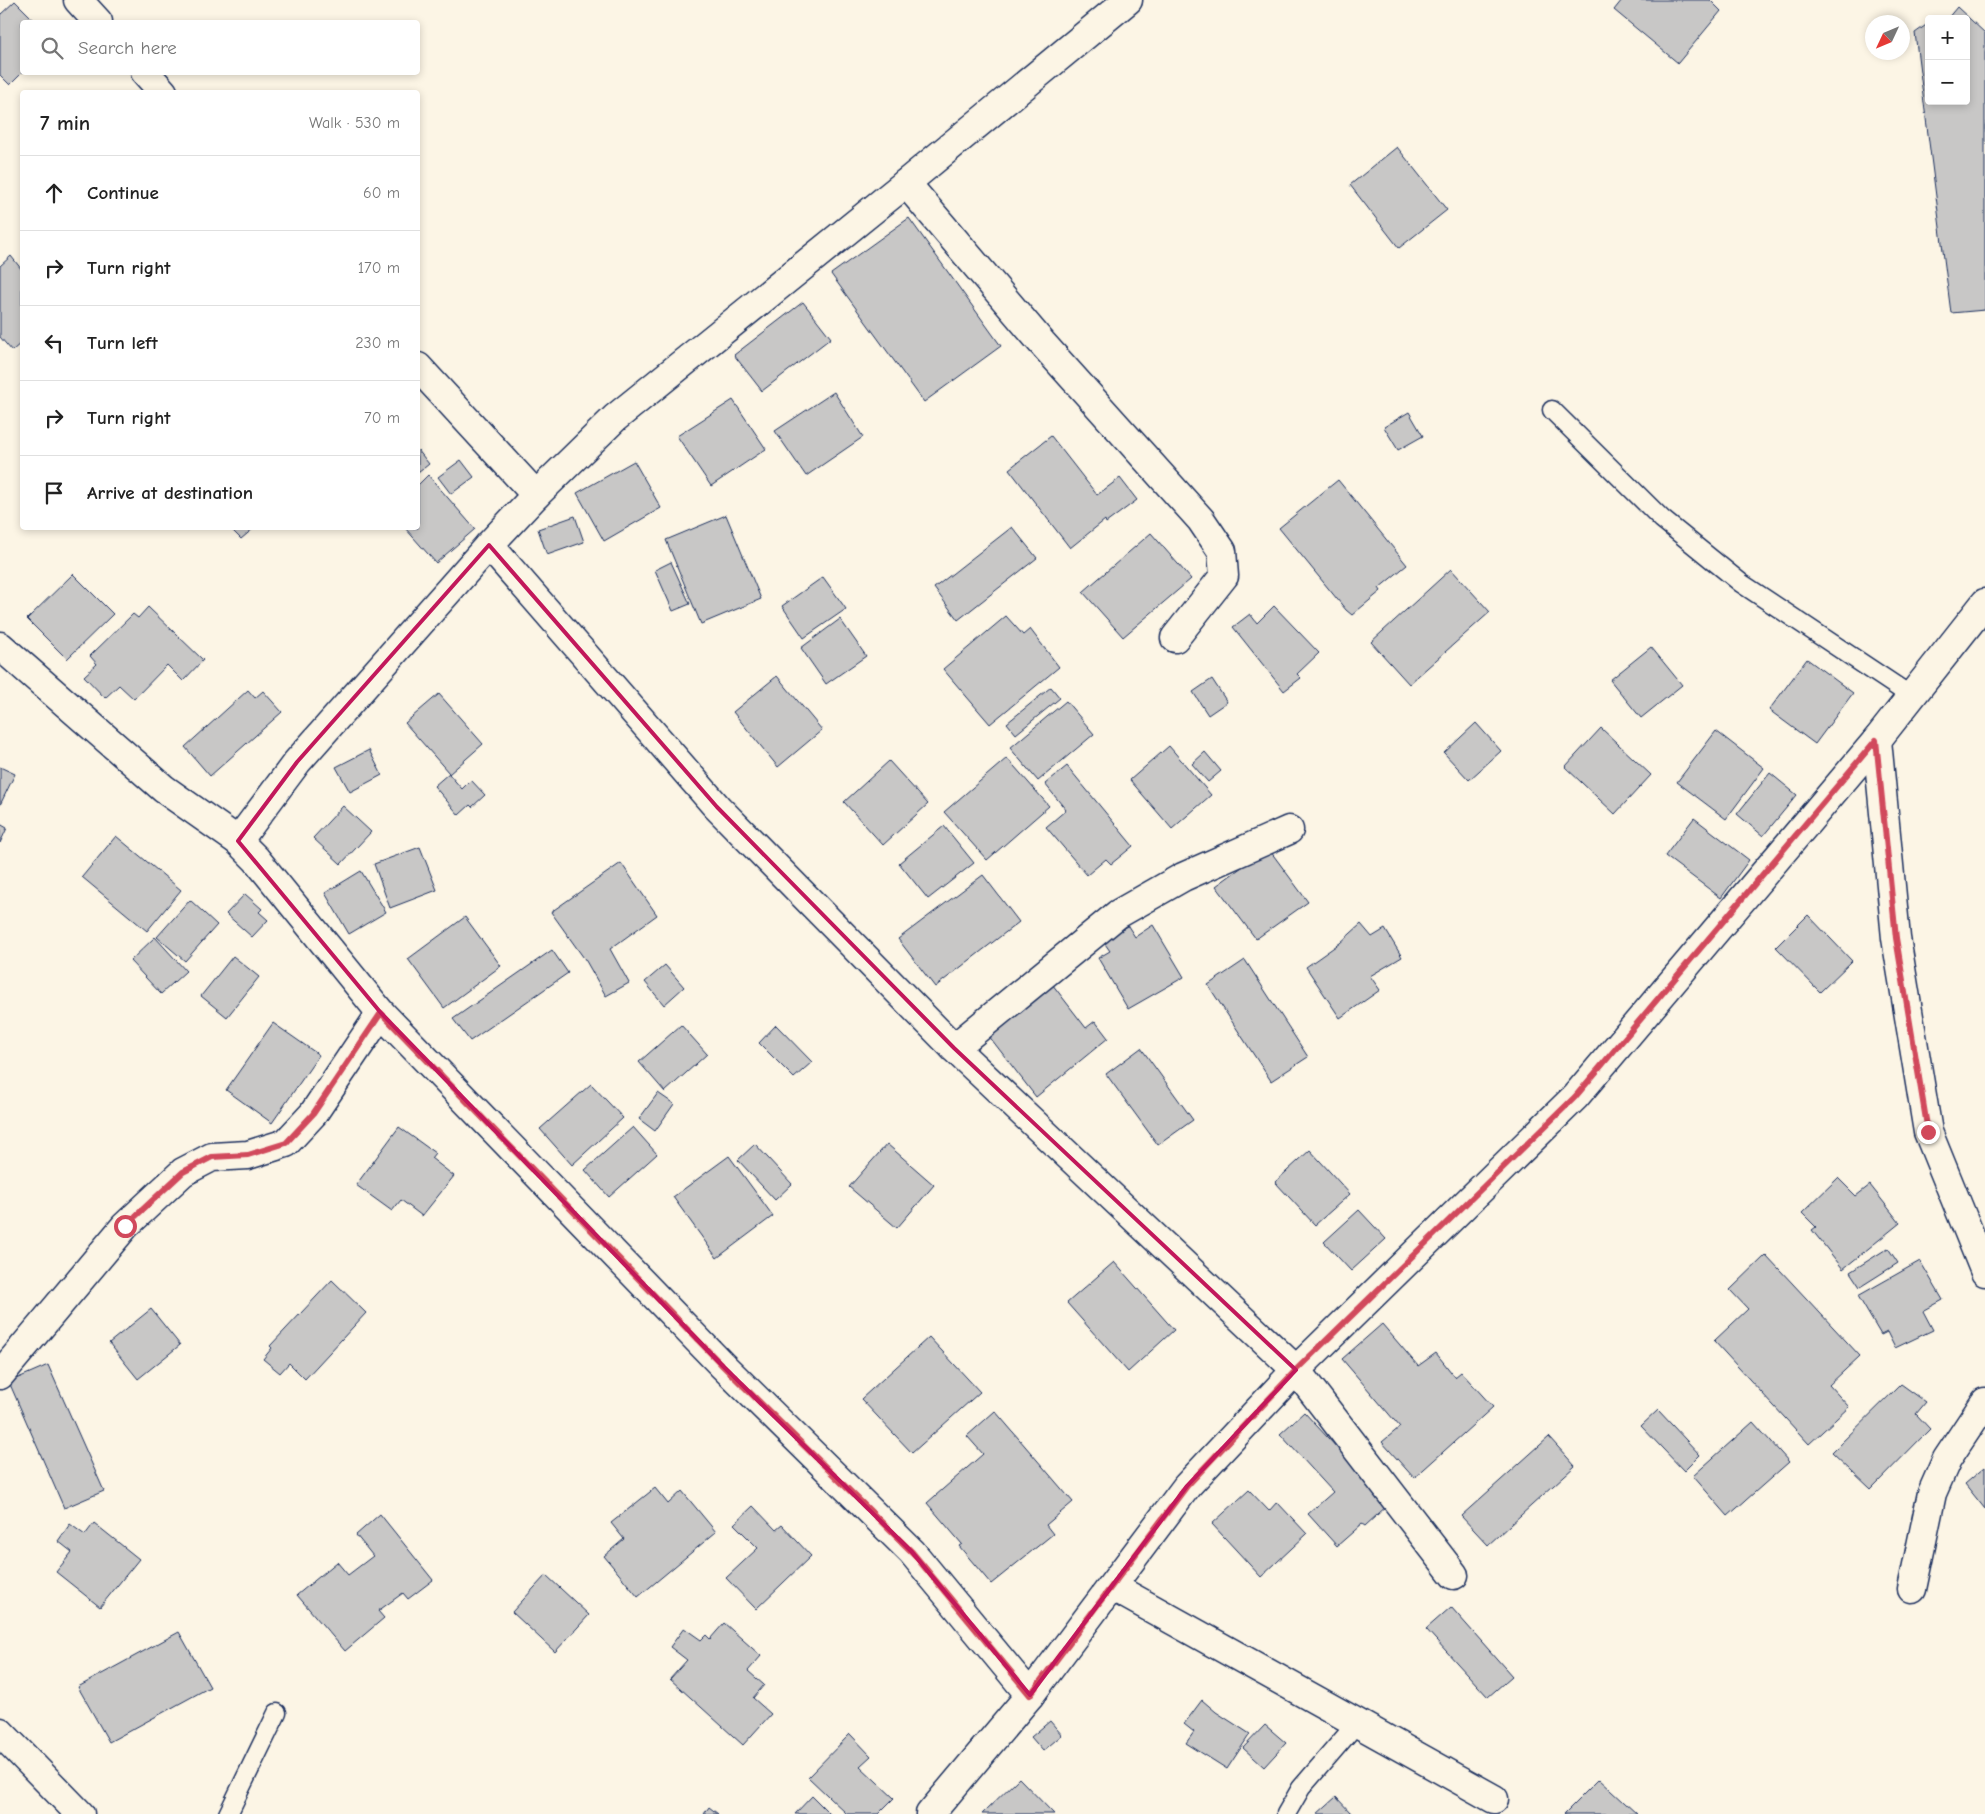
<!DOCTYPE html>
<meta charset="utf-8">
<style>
:root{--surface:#fff;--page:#f2f2f2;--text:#222;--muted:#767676;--line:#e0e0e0}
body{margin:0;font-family:"Comic Neue",sans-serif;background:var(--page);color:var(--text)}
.controls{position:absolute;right:15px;top:15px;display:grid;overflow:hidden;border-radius:5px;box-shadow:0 2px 8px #0003}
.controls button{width:45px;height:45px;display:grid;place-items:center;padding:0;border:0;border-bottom:1px solid var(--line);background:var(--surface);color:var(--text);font:25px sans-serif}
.compass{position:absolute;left:1865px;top:15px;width:45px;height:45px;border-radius:50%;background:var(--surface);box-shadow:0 2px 8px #0003;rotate:226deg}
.stop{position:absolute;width:15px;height:15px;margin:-11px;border:4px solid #d1495b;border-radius:50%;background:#fff}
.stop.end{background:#d1495b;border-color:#fff;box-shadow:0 1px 5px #0008}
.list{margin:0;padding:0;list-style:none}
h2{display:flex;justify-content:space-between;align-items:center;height:65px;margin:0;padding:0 20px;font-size:21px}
h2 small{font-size:16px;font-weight:400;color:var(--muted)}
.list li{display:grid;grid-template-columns:32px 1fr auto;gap:15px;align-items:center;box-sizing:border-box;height:75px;padding:0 20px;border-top:1px solid var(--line)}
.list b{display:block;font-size:19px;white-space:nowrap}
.list em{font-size:16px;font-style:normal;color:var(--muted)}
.icon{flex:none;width:28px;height:28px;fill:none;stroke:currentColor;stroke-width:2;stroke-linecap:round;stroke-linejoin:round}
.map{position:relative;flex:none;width:1985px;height:1814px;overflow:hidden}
.search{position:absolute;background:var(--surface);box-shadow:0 2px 8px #0003;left:20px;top:20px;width:400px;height:55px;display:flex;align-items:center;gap:12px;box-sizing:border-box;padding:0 18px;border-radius:5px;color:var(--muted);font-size:19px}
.panel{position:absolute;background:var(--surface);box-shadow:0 2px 8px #0003;left:20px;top:90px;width:400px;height:440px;border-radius:5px}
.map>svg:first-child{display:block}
</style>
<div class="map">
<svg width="1985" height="1814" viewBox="0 0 1985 1814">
<rect width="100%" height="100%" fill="#fcf5e5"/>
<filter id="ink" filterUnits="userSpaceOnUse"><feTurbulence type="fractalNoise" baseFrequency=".02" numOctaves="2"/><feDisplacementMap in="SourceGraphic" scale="10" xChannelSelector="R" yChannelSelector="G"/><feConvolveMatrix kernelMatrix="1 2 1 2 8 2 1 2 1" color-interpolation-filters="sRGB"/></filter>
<g filter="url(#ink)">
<!-- building -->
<g fill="#c8c7c6" stroke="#1b2f5e">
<path d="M 1622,0 L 1710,0 L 1721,11 L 1678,63 L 1614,10 Z"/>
<path d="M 15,1 L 36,22 L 22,22 L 23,72 L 10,85 L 0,75 L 0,15 Z"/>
<path d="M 1957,7 L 1985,33 L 1985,310 L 1951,313 L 1915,33 L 1929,23 L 1929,101 L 1966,101 L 1966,19 L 1947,19 Z"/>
<path d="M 1397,147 L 1447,210 L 1399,248 L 1350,185 Z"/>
<path d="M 909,218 L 1001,346 L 924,402 L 831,274 Z"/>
<path d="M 11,256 L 22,270 L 22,342 L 12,351 L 0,337 L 0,266 Z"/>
<path d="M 803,302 L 831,338 L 762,391 L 734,355 Z"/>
<path d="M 834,392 L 863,437 L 806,476 L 775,431 Z"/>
<path d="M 733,400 L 766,449 L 711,486 L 677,436 Z"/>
<path d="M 1409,412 L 1423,436 L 1398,450 L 1384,427 Z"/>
<path d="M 1051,436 L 1097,495 L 1120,478 L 1137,500 L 1106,523 L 1105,520 L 1070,548 L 1009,469 Z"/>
<path d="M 418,450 L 429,464 L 418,473 Z"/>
<path d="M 461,460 L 474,477 L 451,494 L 438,477 Z"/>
<path d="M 634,461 L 661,508 L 604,541 L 577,493 Z"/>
<path d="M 428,475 L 475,529 L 436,563 L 405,528 L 418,528 L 418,485 Z"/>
<path d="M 1338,480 L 1407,565 L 1379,588 L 1381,591 L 1352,615 L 1346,610 L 1279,528 Z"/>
<path d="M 726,515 L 761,599 L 701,624 L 666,540 Z"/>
<path d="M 575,516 L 584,542 L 547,555 L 538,529 Z"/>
<path d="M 1012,527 L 1037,558 L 958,620 L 934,588 Z"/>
<path d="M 230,528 L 254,528 L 241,539 Z"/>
<path d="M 1151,533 L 1191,579 L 1123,637 L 1083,592 Z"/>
<path d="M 671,562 L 690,604 L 673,611 L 655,570 Z"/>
<path d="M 1451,569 L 1490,612 L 1409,684 L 1371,642 Z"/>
<path d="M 73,574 L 113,614 L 67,659 L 27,619 Z"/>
<path d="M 823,577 L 846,609 L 804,638 L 782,606 Z"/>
<path d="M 1274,606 L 1319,653 L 1297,674 L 1301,678 L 1284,691 L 1233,627 L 1250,614 L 1257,623 Z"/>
<path d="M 148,607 L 203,660 L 183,681 L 167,665 L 134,699 L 119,685 L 105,698 L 84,676 L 97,664 L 90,656 L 133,614 L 138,618 Z"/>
<path d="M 1006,616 L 1023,635 L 1030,629 L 1059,667 L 990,724 L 943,669 Z"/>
<path d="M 840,619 L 866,656 L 826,684 L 801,648 Z"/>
<path d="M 1651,647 L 1682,685 L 1641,718 L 1610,680 Z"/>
<path d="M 1807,659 L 1853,693 L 1815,744 L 1769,710 Z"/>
<path d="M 777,676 L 822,730 L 778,767 L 733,712 Z"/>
<path d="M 1212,679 L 1227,702 L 1208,715 L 1193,692 Z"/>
<path d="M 1051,687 L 1060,698 L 1016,734 L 1007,723 Z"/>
<path d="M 248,690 L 255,698 L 263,691 L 282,712 L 210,776 L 185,747 Z"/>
<path d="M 439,694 L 483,744 L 449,774 L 462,789 L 471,780 L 485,795 L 472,807 L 470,805 L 459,815 L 434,786 L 449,773 L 405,723 Z"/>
<path d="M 1066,701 L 1094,734 L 1038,781 L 1010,748 Z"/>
<path d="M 1476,723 L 1501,751 L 1469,780 L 1444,753 Z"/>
<path d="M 1601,728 L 1651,775 L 1615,814 L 1565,767 Z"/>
<path d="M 1716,731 L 1764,768 L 1726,819 L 1677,782 Z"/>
<path d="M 1169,746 L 1211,795 L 1172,829 L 1130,780 Z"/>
<path d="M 369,750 L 382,775 L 350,792 L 336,767 Z"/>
<path d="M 1205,752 L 1221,771 L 1208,782 L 1192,764 Z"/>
<path d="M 1007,758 L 1049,806 L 987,860 L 944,812 Z"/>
<path d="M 889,761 L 928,804 L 883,845 L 844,802 Z"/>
<path d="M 1067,766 L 1133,846 L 1111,864 L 1106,859 L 1087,875 L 1046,827 L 1066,810 L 1045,784 Z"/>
<path d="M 0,767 L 15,774 L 0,805 Z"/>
<path d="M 1770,773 L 1797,795 L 1763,836 L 1737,814 Z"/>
<path d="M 343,806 L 371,832 L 341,864 L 313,838 Z"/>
<path d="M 1694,818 L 1749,860 L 1721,898 L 1665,856 Z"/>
<path d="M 0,824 L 7,828 L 0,843 Z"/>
<path d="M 944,826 L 974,863 L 928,899 L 899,863 Z"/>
<path d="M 116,836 L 181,890 L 147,931 L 82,877 Z"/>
<path d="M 420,847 L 437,890 L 390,908 L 374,864 Z"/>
<path d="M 1268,848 L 1308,902 L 1256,939 L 1216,886 Z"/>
<path d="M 621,863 L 657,915 L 610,949 L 629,983 L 606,996 L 586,961 L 551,912 Z"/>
<path d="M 361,871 L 386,912 L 349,934 L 325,893 Z"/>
<path d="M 983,875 L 1019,922 L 935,987 L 898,939 Z"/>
<path d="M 245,894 L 262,909 L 259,912 L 268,920 L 252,937 L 226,914 Z"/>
<path d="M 190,900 L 217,925 L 185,961 L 157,937 Z"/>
<path d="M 1808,915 L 1852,961 L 1820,992 L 1776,947 Z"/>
<path d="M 465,917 L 501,966 L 444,1008 L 408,959 Z"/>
<path d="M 1361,924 L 1372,937 L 1385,929 L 1402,957 L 1370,976 L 1380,990 L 1340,1018 L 1306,967 L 1340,943 Z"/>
<path d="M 1153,925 L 1184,977 L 1128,1009 L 1098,958 L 1110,951 L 1103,941 L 1128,926 L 1135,937 Z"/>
<path d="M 155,937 L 186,971 L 161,994 L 130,961 Z"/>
<path d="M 552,950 L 568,973 L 470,1041 L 453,1019 Z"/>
<path d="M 233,956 L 259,977 L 227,1017 L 201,996 Z"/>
<path d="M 1245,960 L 1308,1057 L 1271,1081 L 1208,985 Z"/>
<path d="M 665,965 L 684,987 L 664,1005 L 645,982 Z"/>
<path d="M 1049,980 L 1086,1028 L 1095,1021 L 1108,1038 L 1036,1097 L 985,1031 Z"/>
<path d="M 273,1023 L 319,1055 L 272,1123 L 226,1090 Z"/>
<path d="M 681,1025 L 707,1054 L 665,1092 L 639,1062 Z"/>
<path d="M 776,1025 L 812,1062 L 794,1078 L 759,1043 Z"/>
<path d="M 1141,1048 L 1193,1120 L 1158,1145 L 1106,1074 Z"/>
<path d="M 591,1084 L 623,1118 L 572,1165 L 540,1129 Z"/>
<path d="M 658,1093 L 674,1104 L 655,1131 L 639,1119 Z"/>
<path d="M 399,1127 L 435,1153 L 431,1158 L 454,1176 L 422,1216 L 401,1200 L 392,1211 L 356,1185 Z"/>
<path d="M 633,1127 L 657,1154 L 609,1197 L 585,1170 Z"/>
<path d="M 755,1144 L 792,1184 L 775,1200 L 738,1160 Z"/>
<path d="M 887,1144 L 934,1185 L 897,1228 L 849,1187 Z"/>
<path d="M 1310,1150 L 1350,1194 L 1315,1225 L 1275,1182 Z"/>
<path d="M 729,1156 L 773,1216 L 717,1258 L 673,1197 Z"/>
<path d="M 1838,1178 L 1856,1196 L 1870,1185 L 1900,1223 L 1843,1269 L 1812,1230 L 1816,1227 L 1802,1213 Z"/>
<path d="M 1359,1210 L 1386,1239 L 1351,1271 L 1324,1242 Z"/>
<path d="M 1888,1248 L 1898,1263 L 1860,1287 L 1850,1272 Z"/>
<path d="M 1766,1255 L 1860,1356 L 1829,1385 L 1849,1407 L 1809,1444 L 1714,1341 L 1748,1309 L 1730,1290 Z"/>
<path d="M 1920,1261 L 1943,1300 L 1923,1311 L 1933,1330 L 1895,1348 L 1887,1332 L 1881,1335 L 1858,1296 Z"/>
<path d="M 1114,1262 L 1174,1330 L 1128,1372 L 1067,1303 Z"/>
<path d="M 332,1280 L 366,1313 L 305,1379 L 289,1363 L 280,1373 L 263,1359 L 272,1348 L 270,1346 Z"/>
<path d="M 151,1309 L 180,1345 L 138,1379 L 109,1343 Z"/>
<path d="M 1382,1324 L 1418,1366 L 1436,1353 L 1455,1377 L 1461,1372 L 1493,1407 L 1414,1478 L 1382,1442 L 1400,1427 L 1342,1359 Z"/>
<path d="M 929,1337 L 980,1392 L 912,1453 L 861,1399 Z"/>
<path d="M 48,1365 L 104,1491 L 64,1508 L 9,1382 Z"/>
<path d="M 1901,1384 L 1926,1402 L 1916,1414 L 1930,1429 L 1871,1489 L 1832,1452 Z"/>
<path d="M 1658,1410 L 1700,1455 L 1684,1471 L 1641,1426 Z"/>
<path d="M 995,1411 L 1073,1502 L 1046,1525 L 1053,1534 L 991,1584 L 959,1546 L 962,1544 L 927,1503 L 983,1454 L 967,1436 Z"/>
<path d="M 1304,1412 L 1389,1504 L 1365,1526 L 1362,1524 L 1337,1546 L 1308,1514 L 1333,1492 L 1280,1434 Z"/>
<path d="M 1753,1422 L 1789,1462 L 1728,1516 L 1693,1476 Z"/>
<path d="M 1549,1437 L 1575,1466 L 1488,1545 L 1461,1516 Z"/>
<path d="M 1985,1467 L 1985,1509 L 1965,1484 Z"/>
<path d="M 655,1488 L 668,1504 L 682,1491 L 716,1532 L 638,1597 L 604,1556 L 624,1539 L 611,1523 Z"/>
<path d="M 1249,1490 L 1269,1511 L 1277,1502 L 1307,1534 L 1261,1577 L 1212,1524 Z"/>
<path d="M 753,1506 L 776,1530 L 782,1525 L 811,1556 L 756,1609 L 726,1578 L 758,1548 L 734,1524 Z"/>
<path d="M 380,1514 L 433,1580 L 408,1599 L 403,1593 L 378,1611 L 384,1618 L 345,1651 L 297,1595 L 337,1562 L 348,1575 L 373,1556 L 356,1535 Z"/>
<path d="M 94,1523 L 139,1559 L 100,1607 L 56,1572 L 72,1552 L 58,1541 L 70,1524 L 85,1535 Z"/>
<path d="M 546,1575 L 589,1615 L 555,1652 L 512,1612 Z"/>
<path d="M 1451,1607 L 1512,1676 L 1488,1697 L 1426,1629 Z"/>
<path d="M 724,1623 L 761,1656 L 748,1671 L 764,1685 L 753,1698 L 771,1714 L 743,1745 L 670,1679 L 687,1660 L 670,1647 L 684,1628 L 701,1640 L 706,1635 L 710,1639 Z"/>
<path d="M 179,1632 L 210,1687 L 109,1742 L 78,1687 Z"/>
<path d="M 1202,1700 L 1216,1712 L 1250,1734 L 1227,1769 L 1186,1743 L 1194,1732 L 1184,1724 Z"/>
<path d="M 1050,1721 L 1062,1735 L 1043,1751 L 1031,1737 Z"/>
<path d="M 1265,1725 L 1286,1743 L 1264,1767 L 1243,1748 Z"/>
<path d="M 850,1734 L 871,1756 L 860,1766 L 894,1798 L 878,1814 L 847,1814 L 808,1777 Z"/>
<path d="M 1019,1778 L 1054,1814 L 982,1814 Z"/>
<path d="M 1599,1779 L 1637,1814 L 1564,1814 Z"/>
<path d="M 812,1796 L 830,1814 L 795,1814 Z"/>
<path d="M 1336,1797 L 1352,1814 L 1317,1814 Z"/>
<path d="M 709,1807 L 718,1814 L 704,1814 Z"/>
</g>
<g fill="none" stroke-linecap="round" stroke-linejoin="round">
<!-- service casing -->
<g stroke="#1b2f5e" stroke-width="21">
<g id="service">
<path d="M 1552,410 L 1662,519 L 1741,583 L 1911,696"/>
<path d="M 228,1814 L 277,1713"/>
<path d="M 1286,1814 L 1301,1788 L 1357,1723"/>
</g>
</g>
<!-- minor casing -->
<g stroke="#1b2f5e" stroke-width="31">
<g id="minor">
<path d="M 78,0 L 98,22"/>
<path d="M 145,72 L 163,92"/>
<path d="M 906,183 L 1042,343 L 1201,520 L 1222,551 L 1224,576 L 1175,638"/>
<path d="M 418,367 L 536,495"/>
<path d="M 489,545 L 717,807 L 954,1048 L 1296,1370 L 1454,1575"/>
<path d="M 0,646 L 164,789 L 238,841 L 256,859 L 381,1013 L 721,1364 L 912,1552 L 1030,1695"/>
<path d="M 1877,740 L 1896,938 L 1928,1132 L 1985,1272"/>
<path d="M 238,841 L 297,762 L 489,545 L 536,495 L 615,418 L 906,183 L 1128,0"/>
<path d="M 954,1048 L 1118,914 L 1183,877 L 1289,830"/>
<path d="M 0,1375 L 125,1226 L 183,1172 L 212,1157 L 248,1155 L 286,1143 L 313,1114 L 381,1013"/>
<path d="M 1113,1587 L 1494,1799"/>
<path d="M 1912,1589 L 1932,1493 L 1947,1459 L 1985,1402"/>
<path d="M 0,1732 L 80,1814"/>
<path d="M 930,1814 L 1030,1695 L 1187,1486 L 1296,1370 L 1575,1097 L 1877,740 L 1985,603"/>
</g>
</g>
<!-- service -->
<use href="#service" stroke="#fcf5e5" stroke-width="18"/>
<!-- minor -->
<use href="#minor" stroke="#fcf5e5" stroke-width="28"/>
</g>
</g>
<g fill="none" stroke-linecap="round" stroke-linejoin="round" filter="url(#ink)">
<!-- route -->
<path stroke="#d1495b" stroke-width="6" d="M 125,1226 L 183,1172 L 212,1157 L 248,1155 L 286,1143 L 313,1114 L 381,1013 L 721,1364 L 912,1552 L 1030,1695 L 1187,1486 L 1296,1370 L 1575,1097 L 1876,740 L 1896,938 L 1928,1132"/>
</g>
<!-- marked area -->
<path fill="none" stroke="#c2185b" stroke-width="4" stroke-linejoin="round" d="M 489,545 L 717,807 L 954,1048 L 1296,1370 L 1187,1486 L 1030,1695 L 912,1552 L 721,1364 L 381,1013 L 238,841 L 297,762 Z"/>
</svg>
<div class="controls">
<button>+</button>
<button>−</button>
</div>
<svg class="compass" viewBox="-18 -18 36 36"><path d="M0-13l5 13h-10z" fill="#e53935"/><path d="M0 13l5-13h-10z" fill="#767676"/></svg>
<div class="stop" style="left:125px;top:1226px"></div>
<div class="stop end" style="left:1928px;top:1132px"></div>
<div class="search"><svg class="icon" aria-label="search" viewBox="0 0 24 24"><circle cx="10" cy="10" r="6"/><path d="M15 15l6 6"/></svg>Search here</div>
<section class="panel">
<h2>7 min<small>Walk · 530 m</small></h2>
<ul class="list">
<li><svg class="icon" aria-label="ahead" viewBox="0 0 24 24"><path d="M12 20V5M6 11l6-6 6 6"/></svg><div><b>Continue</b></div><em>60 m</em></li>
<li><svg class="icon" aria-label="right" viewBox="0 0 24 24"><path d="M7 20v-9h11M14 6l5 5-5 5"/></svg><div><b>Turn right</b></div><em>170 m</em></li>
<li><svg class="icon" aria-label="left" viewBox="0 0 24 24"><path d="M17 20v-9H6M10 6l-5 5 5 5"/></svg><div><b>Turn left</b></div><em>230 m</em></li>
<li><svg class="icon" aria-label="right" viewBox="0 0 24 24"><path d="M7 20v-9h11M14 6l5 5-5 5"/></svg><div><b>Turn right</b></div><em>70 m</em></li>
<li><svg class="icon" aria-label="arrive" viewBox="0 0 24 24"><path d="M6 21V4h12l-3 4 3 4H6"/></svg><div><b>Arrive at destination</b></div></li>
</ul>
</section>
</div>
